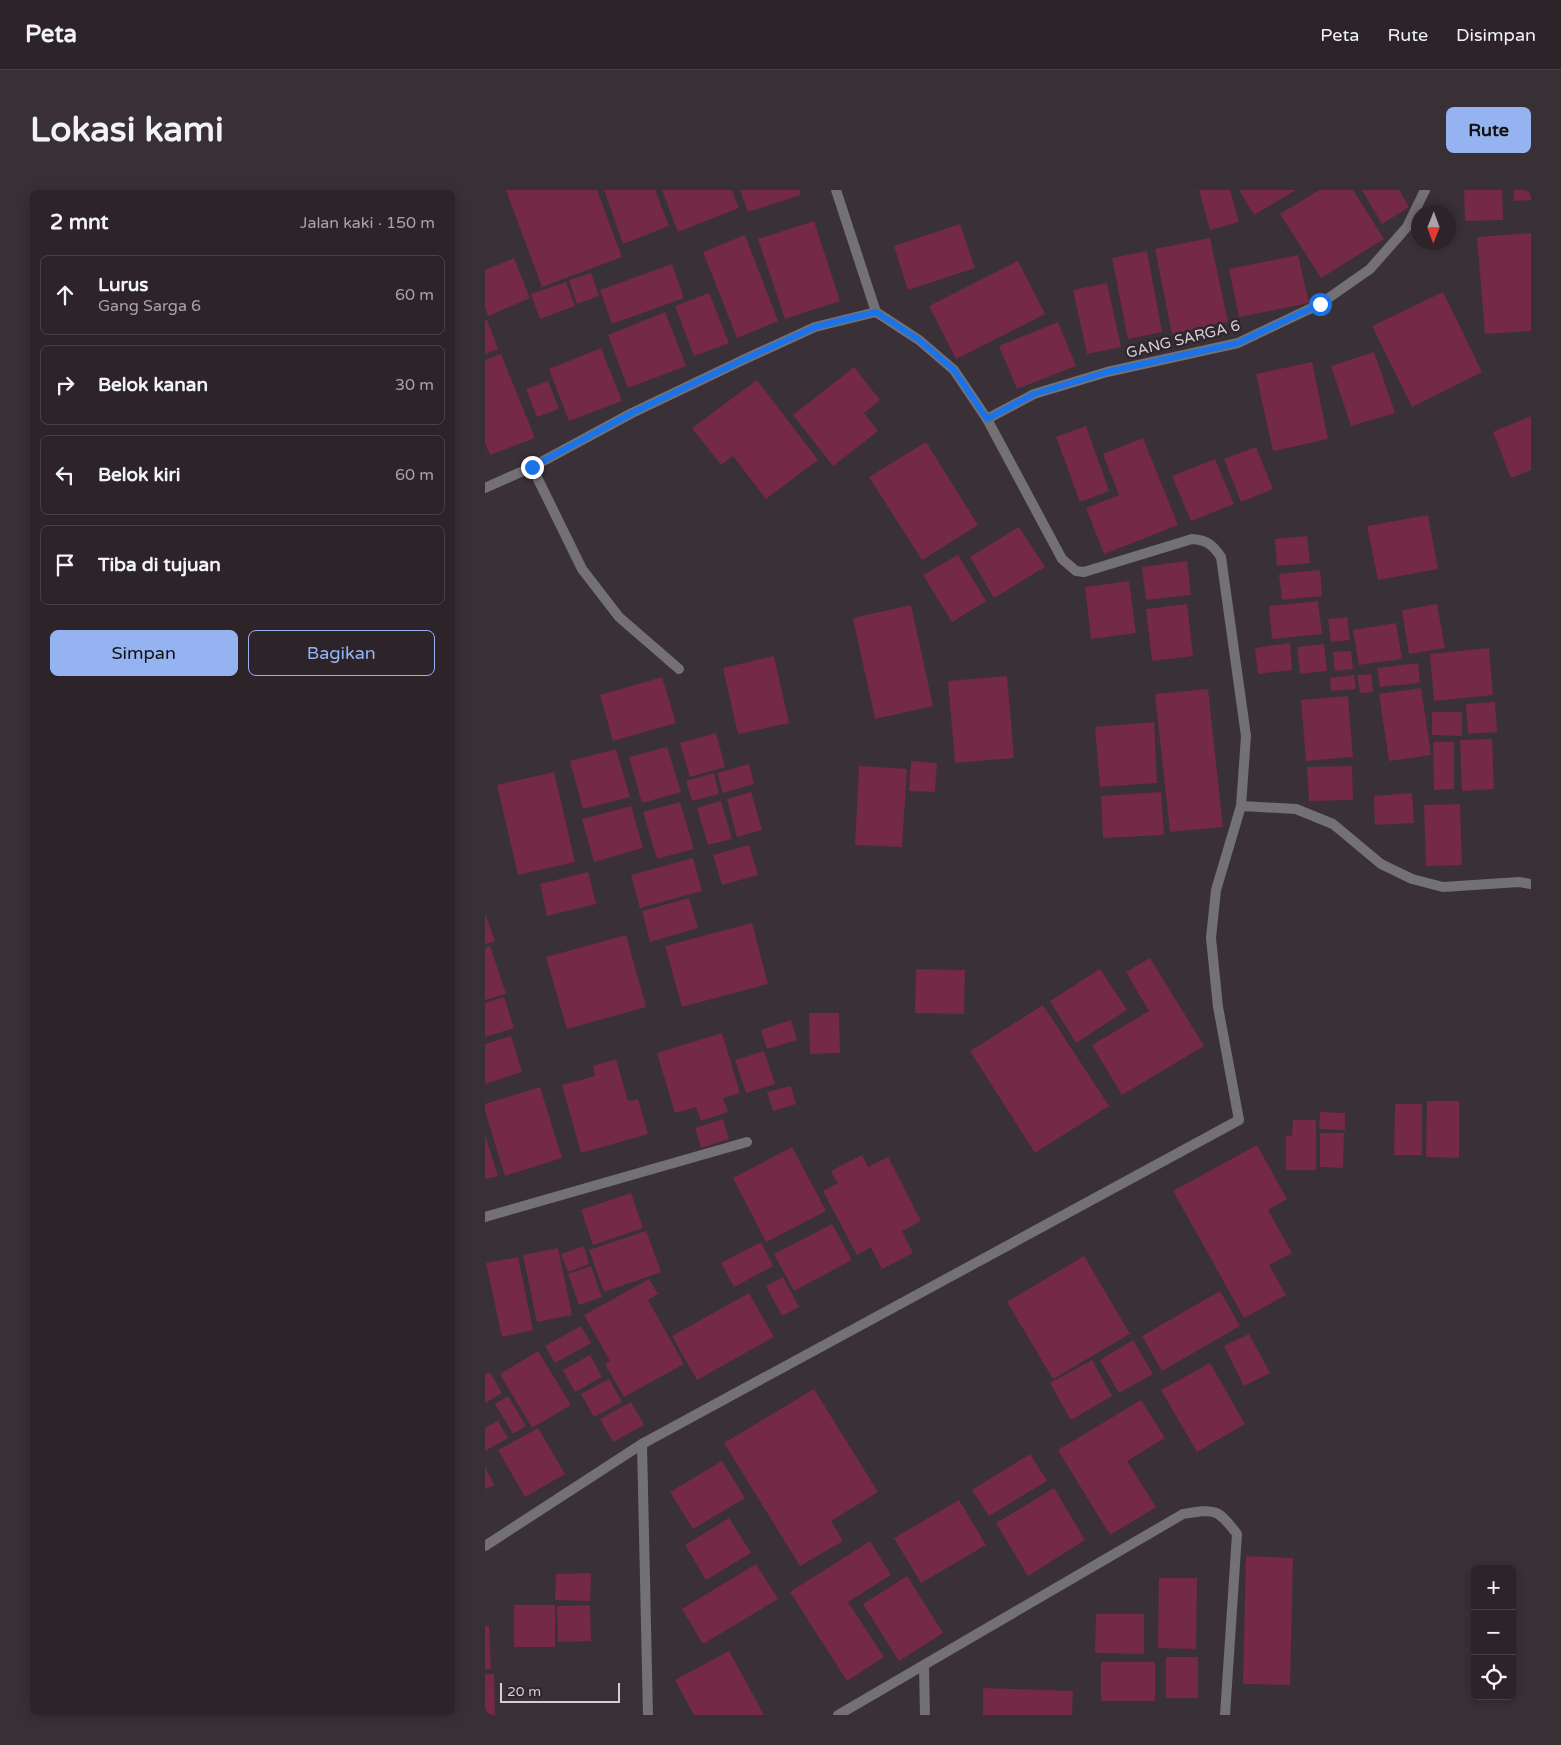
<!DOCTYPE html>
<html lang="id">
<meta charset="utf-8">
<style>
:root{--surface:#2c2429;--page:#383035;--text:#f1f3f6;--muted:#a6a4a8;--line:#484146;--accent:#95b2f1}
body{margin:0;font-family:"Varela Round",sans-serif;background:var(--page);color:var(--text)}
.controls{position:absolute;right:15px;bottom:15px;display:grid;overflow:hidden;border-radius:8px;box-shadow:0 2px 12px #0003}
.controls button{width:45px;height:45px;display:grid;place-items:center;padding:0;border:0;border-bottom:1px solid var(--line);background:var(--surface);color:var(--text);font:25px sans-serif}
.compass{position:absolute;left:926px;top:15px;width:45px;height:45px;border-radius:50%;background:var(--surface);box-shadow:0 2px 12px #0003;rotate:181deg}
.scale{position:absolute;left:15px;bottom:12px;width:120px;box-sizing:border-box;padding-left:5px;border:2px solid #d5cfd4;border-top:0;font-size:14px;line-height:18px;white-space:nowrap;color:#d5cfd4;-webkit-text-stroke:4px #30262d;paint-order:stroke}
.stop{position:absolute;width:15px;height:15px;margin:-11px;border:4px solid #1a73e8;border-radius:50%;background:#fff}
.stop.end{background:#1a73e8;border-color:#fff;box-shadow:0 1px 5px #0008}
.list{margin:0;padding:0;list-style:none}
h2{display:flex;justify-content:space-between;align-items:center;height:65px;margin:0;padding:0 20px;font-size:21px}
h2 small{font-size:16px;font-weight:400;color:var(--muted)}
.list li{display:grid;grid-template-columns:32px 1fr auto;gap:15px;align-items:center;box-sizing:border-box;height:80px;margin:0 10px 10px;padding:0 10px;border:1px solid var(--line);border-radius:8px}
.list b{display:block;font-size:19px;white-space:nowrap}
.list p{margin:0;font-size:16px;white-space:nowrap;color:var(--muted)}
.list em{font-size:16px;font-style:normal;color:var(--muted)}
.actions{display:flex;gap:10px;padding:15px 20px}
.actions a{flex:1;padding:11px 0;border:1px solid var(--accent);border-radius:8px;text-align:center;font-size:18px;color:var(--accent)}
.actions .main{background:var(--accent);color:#111}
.icon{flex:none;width:28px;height:28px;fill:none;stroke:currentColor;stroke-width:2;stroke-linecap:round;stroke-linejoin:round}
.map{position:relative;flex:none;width:1046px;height:1525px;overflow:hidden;border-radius:8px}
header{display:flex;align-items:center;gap:30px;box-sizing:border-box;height:70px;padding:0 25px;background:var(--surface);border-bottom:1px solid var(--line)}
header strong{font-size:24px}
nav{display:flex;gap:28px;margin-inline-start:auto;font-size:18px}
.intro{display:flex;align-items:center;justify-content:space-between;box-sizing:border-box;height:120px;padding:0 30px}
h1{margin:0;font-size:35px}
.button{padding:12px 22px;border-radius:8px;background:var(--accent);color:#111;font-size:18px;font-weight:700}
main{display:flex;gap:30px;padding:0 30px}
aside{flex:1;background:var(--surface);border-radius:8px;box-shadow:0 2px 12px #0003}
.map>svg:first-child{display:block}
</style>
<header>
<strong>Peta</strong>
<nav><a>Peta</a><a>Rute</a><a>Disimpan</a></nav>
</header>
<div class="intro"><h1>Lokasi kami</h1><a class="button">Rute</a></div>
<main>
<aside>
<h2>2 mnt<small>Jalan kaki · 150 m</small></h2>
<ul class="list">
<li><svg class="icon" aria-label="ahead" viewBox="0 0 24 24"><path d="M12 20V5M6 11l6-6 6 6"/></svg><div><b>Lurus</b><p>Gang Sarga 6</p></div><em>60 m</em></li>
<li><svg class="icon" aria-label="right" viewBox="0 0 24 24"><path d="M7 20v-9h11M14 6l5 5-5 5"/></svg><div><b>Belok kanan</b></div><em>30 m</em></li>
<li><svg class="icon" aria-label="left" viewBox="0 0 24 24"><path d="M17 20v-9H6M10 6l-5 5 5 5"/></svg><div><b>Belok kiri</b></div><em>60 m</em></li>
<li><svg class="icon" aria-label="arrive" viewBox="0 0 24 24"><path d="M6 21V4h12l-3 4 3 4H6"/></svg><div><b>Tiba di tujuan</b></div></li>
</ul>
<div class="actions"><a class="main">Simpan</a><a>Bagikan</a></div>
</aside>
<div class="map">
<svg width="1046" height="1525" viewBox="0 0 1046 1525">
<rect width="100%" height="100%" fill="#3a3037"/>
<!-- building -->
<g fill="#742944">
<path d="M 21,0 L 112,0 L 137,67 L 57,97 Z"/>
<path d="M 119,0 L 170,0 L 184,36 L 138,54 Z"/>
<path d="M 177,0 L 247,0 L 254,18 L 193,42 Z"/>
<path d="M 255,0 L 314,0 L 316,5 L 263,22 Z"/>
<path d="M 714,0 L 745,0 L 754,32 L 725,40 Z"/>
<path d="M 754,0 L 811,0 L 769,25 Z"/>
<path d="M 834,0 L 868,0 L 899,49 L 836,88 L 795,24 Z"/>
<path d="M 877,0 L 914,0 L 924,17 L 897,34 Z"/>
<path d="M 979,0 L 1017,0 L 1018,30 L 980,31 Z"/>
<path d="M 1029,0 L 1046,0 L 1046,10 L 1029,11 Z"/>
<path d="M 329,31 L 355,111 L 300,129 L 273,49 Z"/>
<path d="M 475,34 L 490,78 L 423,100 L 409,56 Z"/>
<path d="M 1046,43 L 1046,141 L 1000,144 L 992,47 Z"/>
<path d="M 260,45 L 293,131 L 252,148 L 218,62 Z"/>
<path d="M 725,48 L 743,132 L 687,144 L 670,59 Z"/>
<path d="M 662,61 L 677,142 L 643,149 L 627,68 Z"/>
<path d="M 813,65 L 824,113 L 754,127 L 744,79 Z"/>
<path d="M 29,68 L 45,108 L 3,126 L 0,118 L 0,80 Z"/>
<path d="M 533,71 L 560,124 L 471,169 L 444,116 Z"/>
<path d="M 187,74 L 199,108 L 127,134 L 115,100 Z"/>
<path d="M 106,83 L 114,106 L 92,114 L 84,90 Z"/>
<path d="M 81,92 L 90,116 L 55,129 L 46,104 Z"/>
<path d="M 622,93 L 636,157 L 602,164 L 588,100 Z"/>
<path d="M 958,102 L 997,182 L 927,217 L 887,136 Z"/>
<path d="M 224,103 L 244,153 L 209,166 L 190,116 Z"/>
<path d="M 180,122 L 201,176 L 143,198 L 123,145 Z"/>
<path d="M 0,130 L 2,130 L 13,159 L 0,164 Z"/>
<path d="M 573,132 L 591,176 L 532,199 L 514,156 Z"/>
<path d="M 116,158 L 137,211 L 84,231 L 64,179 Z"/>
<path d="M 889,162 L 910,223 L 866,236 L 846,176 Z"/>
<path d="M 16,164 L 50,248 L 5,265 L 0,252 L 0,170 Z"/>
<path d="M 827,172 L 843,249 L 788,261 L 771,184 Z"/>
<path d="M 369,177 L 395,210 L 379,223 L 393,241 L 348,276 L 308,225 Z"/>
<path d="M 272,190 L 333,270 L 281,309 L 248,266 L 236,275 L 207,238 Z"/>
<path d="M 63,191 L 74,219 L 52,227 L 41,199 Z"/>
<path d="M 1046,226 L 1046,280 L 1026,288 L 1008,242 Z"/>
<path d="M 601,236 L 624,301 L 595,312 L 571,247 Z"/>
<path d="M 658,248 L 693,335 L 619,364 L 601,318 L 634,305 L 618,264 Z"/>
<path d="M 441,252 L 493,335 L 437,370 L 384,287 Z"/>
<path d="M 771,257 L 788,299 L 756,312 L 739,269 Z"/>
<path d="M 730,269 L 749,314 L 706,331 L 687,286 Z"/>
<path d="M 943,325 L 953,379 L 893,390 L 882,336 Z"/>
<path d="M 534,337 L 560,377 L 509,408 L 485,367 Z"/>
<path d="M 822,346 L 825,373 L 792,376 L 790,349 Z"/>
<path d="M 473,365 L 501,411 L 467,432 L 438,385 Z"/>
<path d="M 702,371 L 706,405 L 661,410 L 657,377 Z"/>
<path d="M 835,380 L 837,406 L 797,410 L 794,384 Z"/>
<path d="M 644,391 L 651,443 L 606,449 L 600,397 Z"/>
<path d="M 833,411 L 837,444 L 787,449 L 784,416 Z"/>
<path d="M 702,414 L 708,466 L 667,471 L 661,419 Z"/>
<path d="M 952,414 L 960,458 L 924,464 L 917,420 Z"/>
<path d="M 426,415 L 448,516 L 390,529 L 368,428 Z"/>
<path d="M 862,427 L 865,450 L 846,452 L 843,429 Z"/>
<path d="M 911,433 L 917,469 L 874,475 L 868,440 Z"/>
<path d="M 805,453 L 807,480 L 773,484 L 770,458 Z"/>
<path d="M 839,454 L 842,481 L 815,484 L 812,457 Z"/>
<path d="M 1004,458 L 1008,505 L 949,511 L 945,464 Z"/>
<path d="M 866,461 L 868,479 L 850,481 L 848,462 Z"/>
<path d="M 289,466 L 304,533 L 253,544 L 238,478 Z"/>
<path d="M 933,473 L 935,493 L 895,497 L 892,478 Z"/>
<path d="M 886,484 L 888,502 L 875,503 L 872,485 Z"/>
<path d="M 869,485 L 871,499 L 846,501 L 845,488 Z"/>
<path d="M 522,486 L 529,568 L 470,573 L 463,491 Z"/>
<path d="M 177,487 L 191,533 L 128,551 L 115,505 Z"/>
<path d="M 936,498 L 946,565 L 904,571 L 894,504 Z"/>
<path d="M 723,499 L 738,637 L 685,642 L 670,504 Z"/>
<path d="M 863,506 L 868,567 L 821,571 L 816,510 Z"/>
<path d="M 1010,512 L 1012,542 L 983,544 L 981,514 Z"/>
<path d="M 947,522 L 977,522 L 977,546 L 947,545 Z"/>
<path d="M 669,532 L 672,593 L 615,597 L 610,537 Z"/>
<path d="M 231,543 L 240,577 L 205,587 L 195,553 Z"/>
<path d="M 1007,549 L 1009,599 L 977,601 L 975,550 Z"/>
<path d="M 948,552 L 969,552 L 969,599 L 949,600 Z"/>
<path d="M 182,557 L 196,602 L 157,613 L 144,567 Z"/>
<path d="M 131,559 L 145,607 L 98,619 L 85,571 Z"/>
<path d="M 426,571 L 452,573 L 450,602 L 424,601 Z"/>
<path d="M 264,574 L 269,594 L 238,603 L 232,583 Z"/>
<path d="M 374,576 L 422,579 L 417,657 L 370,655 Z"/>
<path d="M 867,576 L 868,610 L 824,611 L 822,577 Z"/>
<path d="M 69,582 L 90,672 L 33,685 L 12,595 Z"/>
<path d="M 229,583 L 234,604 L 207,611 L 201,591 Z"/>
<path d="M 266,602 L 277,640 L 252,647 L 242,609 Z"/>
<path d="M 676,602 L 679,645 L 618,648 L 616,606 Z"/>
<path d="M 927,603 L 929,633 L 890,635 L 889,606 Z"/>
<path d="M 236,611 L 247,649 L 223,655 L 212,618 Z"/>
<path d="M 195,612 L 209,659 L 172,669 L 158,622 Z"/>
<path d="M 975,614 L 977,675 L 941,676 L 939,615 Z"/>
<path d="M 146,616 L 158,658 L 109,672 L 97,629 Z"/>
<path d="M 264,655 L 273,685 L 237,695 L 228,665 Z"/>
<path d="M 208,668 L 217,701 L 155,718 L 146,685 Z"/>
<path d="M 103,682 L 111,714 L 62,726 L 55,694 Z"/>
<path d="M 204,708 L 213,738 L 165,752 L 157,721 Z"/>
<path d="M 0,724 L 10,751 L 0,754 Z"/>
<path d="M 267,733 L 283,794 L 197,817 L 180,756 Z"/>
<path d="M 141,745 L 161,817 L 82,839 L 61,767 Z"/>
<path d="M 5,756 L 21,804 L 0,810 L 0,758 Z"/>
<path d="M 665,768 L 719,856 L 637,905 L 607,855 L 664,821 L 641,782 Z"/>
<path d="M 431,779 L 480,780 L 479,824 L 430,823 Z"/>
<path d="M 615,779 L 642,820 L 591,853 L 565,811 Z"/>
<path d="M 19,807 L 29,838 L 0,847 L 0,813 Z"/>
<path d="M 558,815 L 624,916 L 550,963 L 485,861 Z"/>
<path d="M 324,823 L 354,823 L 355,863 L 325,864 Z"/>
<path d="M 306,830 L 312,850 L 282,859 L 276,840 Z"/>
<path d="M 237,843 L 255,903 L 238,908 L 243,922 L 216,931 L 211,917 L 190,923 L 172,863 Z"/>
<path d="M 26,846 L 37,882 L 0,894 L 0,854 Z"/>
<path d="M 279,861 L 290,894 L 261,903 L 250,870 Z"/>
<path d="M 131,869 L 143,911 L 153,909 L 163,944 L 96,963 L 77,895 L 110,886 L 108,876 Z"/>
<path d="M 306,896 L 311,914 L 288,921 L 282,902 Z"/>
<path d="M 55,897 L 77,968 L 20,986 L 0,921 L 0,914 Z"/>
<path d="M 942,911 L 974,911 L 974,968 L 941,967 Z"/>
<path d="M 910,914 L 937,914 L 937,965 L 909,965 Z"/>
<path d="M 835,922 L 860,923 L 860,940 L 834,939 Z"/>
<path d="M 238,929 L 244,949 L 216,958 L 210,938 Z"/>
<path d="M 808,930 L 831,930 L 831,980 L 801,980 L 801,945 L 807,946 Z"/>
<path d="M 835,943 L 859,943 L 858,978 L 835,977 Z"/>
<path d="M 0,945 L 13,986 L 0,989 Z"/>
<path d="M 772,955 L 802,1009 L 783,1020 L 807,1063 L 784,1075 L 801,1105 L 759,1128 L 688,1001 Z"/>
<path d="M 307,957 L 341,1021 L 281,1052 L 248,988 Z"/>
<path d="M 377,965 L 383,977 L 403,967 L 436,1031 L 417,1041 L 428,1063 L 397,1079 L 386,1057 L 372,1065 L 338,1001 L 353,993 L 346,981 Z"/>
<path d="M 146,1003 L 158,1038 L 108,1055 L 96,1020 Z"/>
<path d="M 347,1034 L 367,1070 L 309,1101 L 289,1064 Z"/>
<path d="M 161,1041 L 176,1082 L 119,1102 L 104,1060 Z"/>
<path d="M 276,1052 L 288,1076 L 249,1097 L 236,1073 Z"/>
<path d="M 99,1056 L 104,1074 L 83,1082 L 76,1064 Z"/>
<path d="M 73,1058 L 87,1125 L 52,1132 L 38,1065 Z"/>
<path d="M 599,1066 L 645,1144 L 568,1189 L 522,1112 Z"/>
<path d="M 33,1067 L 48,1140 L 17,1147 L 1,1073 Z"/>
<path d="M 106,1076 L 117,1107 L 94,1115 L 83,1084 Z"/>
<path d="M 298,1087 L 314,1117 L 297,1126 L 281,1096 Z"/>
<path d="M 164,1089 L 173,1104 L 163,1110 L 199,1174 L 139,1207 L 120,1174 L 125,1171 L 99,1125 Z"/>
<path d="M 735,1101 L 755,1136 L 677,1181 L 657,1146 Z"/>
<path d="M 264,1103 L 289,1147 L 212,1190 L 187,1146 Z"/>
<path d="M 96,1136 L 106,1153 L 70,1173 L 60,1156 Z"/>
<path d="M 764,1144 L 785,1183 L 759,1196 L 739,1156 Z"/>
<path d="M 648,1150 L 668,1184 L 634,1203 L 615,1170 Z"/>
<path d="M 53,1161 L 86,1215 L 47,1238 L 15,1184 Z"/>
<path d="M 105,1165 L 117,1187 L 90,1202 L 78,1180 Z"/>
<path d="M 607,1170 L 627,1206 L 586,1230 L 565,1193 Z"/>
<path d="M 725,1173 L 760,1234 L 712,1262 L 676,1200 Z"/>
<path d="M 5,1182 L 17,1203 L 0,1213 L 0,1185 Z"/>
<path d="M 124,1189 L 137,1212 L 109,1227 L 96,1204 Z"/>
<path d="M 329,1199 L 393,1302 L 346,1331 L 358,1351 L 315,1376 L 239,1253 Z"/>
<path d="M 23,1206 L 41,1236 L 28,1244 L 10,1214 Z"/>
<path d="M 656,1210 L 680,1248 L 642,1271 L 671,1317 L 625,1345 L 573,1260 Z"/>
<path d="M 146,1212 L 159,1235 L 128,1252 L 115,1229 Z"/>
<path d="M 13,1231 L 23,1248 L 0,1261 L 0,1238 Z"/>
<path d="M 53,1238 L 80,1284 L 40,1307 L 13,1260 Z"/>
<path d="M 545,1264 L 562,1291 L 504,1326 L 487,1300 Z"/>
<path d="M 237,1271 L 260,1308 L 208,1339 L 185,1302 Z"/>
<path d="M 0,1276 L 9,1295 L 0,1299 Z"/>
<path d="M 569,1298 L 600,1350 L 543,1386 L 511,1333 Z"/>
<path d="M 474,1310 L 501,1355 L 436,1393 L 409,1348 Z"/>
<path d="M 244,1328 L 266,1363 L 221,1390 L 200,1355 Z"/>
<path d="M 385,1351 L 406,1385 L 363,1412 L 399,1467 L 362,1491 L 305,1402 Z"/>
<path d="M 761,1366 L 808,1368 L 805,1495 L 758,1494 Z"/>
<path d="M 271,1374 L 293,1409 L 218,1454 L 197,1419 Z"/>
<path d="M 106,1383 L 105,1411 L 70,1410 L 71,1384 Z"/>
<path d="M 422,1386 L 458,1443 L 414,1471 L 378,1414 Z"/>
<path d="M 674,1388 L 712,1388 L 711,1459 L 673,1458 Z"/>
<rect x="29" y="1415" width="41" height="42"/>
<path d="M 105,1415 L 106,1451 L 73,1452 L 72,1416 Z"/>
<path d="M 611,1424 L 659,1424 L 659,1464 L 610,1463 Z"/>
<path d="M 0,1436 L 4,1436 L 6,1479 L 0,1480 Z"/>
<path d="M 244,1461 L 279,1525 L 209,1525 L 190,1490 Z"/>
<rect x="681" y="1467" width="32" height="41"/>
<rect x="616" y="1472" width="54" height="39"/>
<path d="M 0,1484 L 9,1484 L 10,1525 L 0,1525 Z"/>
<path d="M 498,1498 L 588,1501 L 587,1525 L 498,1525 Z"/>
</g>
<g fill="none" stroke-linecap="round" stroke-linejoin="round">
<!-- minor -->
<g stroke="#737076" stroke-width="10">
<path d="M 502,229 L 549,204 L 622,182 L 753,153 L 835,114 L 885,79 L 922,37 L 940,0"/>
<path d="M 47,277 L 97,379 L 134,427 L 194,479"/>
<path d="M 0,298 L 47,277 L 147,223 L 260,169 L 330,137 L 391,122"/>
<path d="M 756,616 L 811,619 L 848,634 L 896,674 L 927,689 L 958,697 L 1034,692 L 1046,694"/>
<path d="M 0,1027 L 262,952"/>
<path d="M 157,1254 L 163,1525"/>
<path d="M 0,1356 L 157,1254 L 754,930 L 733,817 L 726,748 L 731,700 L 756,616 L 761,546 L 736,367 C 728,355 722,350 707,349 L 599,382 L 591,381 L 577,369 L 502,229 L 469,180 L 434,150 L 391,122 L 351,0"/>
<path d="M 439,1476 L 440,1525"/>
<path d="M 353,1525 L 698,1324 C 730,1319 732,1318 752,1344 L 740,1525"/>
</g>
</g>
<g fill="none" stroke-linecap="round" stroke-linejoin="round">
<!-- route -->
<path stroke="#1a73e8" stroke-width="6" d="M 47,277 L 147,223 L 260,169 L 330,137 L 391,122 L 434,150 L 469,180 L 502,229 L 549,204 L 622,182 L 753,153 L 835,114"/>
</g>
<g text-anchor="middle" stroke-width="5" stroke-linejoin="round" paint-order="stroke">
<!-- street labels -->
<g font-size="15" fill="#d5cfd4" stroke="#30262d">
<text transform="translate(698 149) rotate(-14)" y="5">GANG SARGA 6</text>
</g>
</g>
</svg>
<div class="controls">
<button>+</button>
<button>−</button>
<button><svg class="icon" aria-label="locate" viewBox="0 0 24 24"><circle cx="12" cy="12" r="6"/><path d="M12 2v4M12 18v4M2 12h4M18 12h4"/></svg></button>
</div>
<svg class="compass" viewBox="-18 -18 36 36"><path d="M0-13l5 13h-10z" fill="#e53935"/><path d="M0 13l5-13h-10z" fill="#a6a4a8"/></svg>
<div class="scale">20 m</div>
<div class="stop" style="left:835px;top:114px"></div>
<div class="stop end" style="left:47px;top:277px"></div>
</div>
</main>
